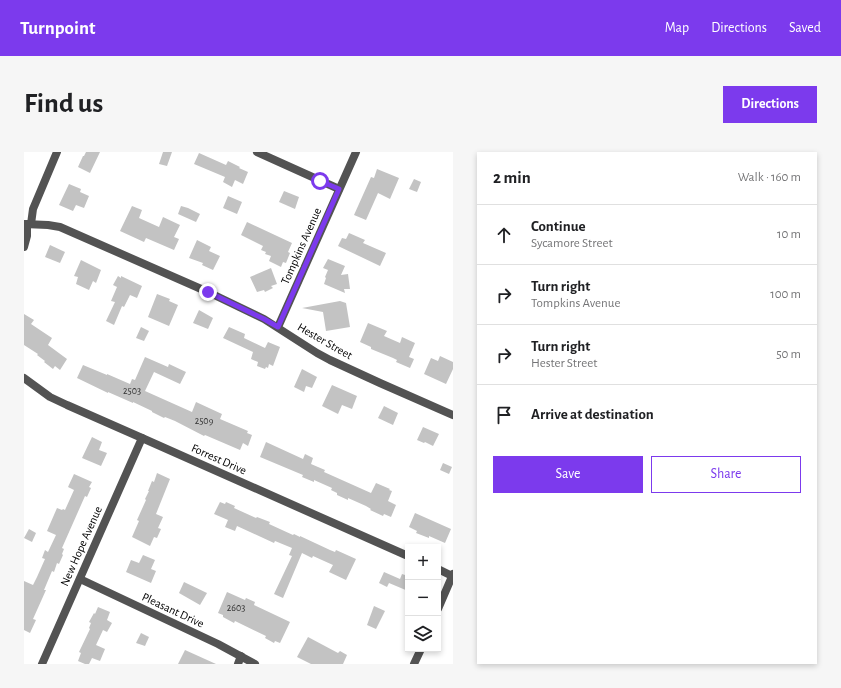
<!DOCTYPE html>
<meta charset="utf-8">
<style>
:root{--surface:#fff;--page:#f6f6f6;--text:#202124;--muted:#757577;--line:#e0e0e0;--accent:#7c3aed}
body{margin:0;font-family:"Alegreya Sans",sans-serif;background:var(--page);color:var(--text)}
.controls{position:absolute;right:12px;bottom:12px;display:grid;overflow:hidden;border-radius:0px;box-shadow:0 2px 6px #0003}
.controls button{width:36px;height:36px;display:grid;place-items:center;padding:0;border:0;border-bottom:1px solid var(--line);background:var(--surface);color:var(--text);font:20px sans-serif}
.stop{position:absolute;width:12px;height:12px;margin:-9px;border:3px solid #7c3aed;border-radius:50%;background:#fff}
.stop.end{background:#7c3aed;border-color:#fff;box-shadow:0 1px 4px #0008}
.list{margin:0;padding:0;list-style:none}
h2{display:flex;justify-content:space-between;align-items:center;height:52px;margin:0;padding:0 16px;font-size:17px}
h2 small{font-size:13px;font-weight:400;color:var(--muted)}
.list li{display:grid;grid-template-columns:26px 1fr auto;gap:12px;align-items:center;box-sizing:border-box;height:60px;padding:0 16px;border-top:1px solid var(--line)}
.list b{display:block;font-size:15px;white-space:nowrap}
.list p{margin:0;font-size:13px;white-space:nowrap;color:var(--muted)}
.list em{font-size:13px;font-style:normal;color:var(--muted)}
.actions{display:flex;gap:8px;padding:12px 16px}
.actions a{flex:1;padding:9px 0;border:1px solid var(--accent);border-radius:0px;text-align:center;font-size:14px;color:var(--accent)}
.actions .main{background:var(--accent);color:#fff}
.icon{flex:none;width:22px;height:22px;fill:none;stroke:currentColor;stroke-width:2;stroke-linecap:round;stroke-linejoin:round}
.map{position:relative;flex:none;width:429px;height:512px;overflow:hidden;border-radius:0px}
header{display:flex;align-items:center;gap:24px;box-sizing:border-box;height:56px;padding:0 20px;background:var(--accent);color:#fff}
header strong{font-size:19px}
nav{display:flex;gap:22px;margin-inline-start:auto;font-size:14px}
.intro{display:flex;align-items:center;justify-content:space-between;box-sizing:border-box;height:96px;padding:0 24px}
h1{margin:0;font-size:28px}
.button{padding:10px 18px;border-radius:0px;background:var(--accent);color:#fff;font-size:14px;font-weight:700}
main{display:flex;gap:24px;padding:0 24px}
aside{flex:1;background:var(--surface);border-radius:0px;box-shadow:0 2px 6px #0003}
.map>svg:first-child{display:block}
</style>
<header>
<strong>Turnpoint</strong>
<nav><a>Map</a><a>Directions</a><a>Saved</a></nav>
</header>
<div class="intro"><h1>Find us</h1><a class="button">Directions</a></div>
<main>
<div class="map">
<svg width="429" height="512" viewBox="0 0 429 512">
<rect width="100%" height="100%" fill="#fff"/>
<!-- building -->
<g fill="#c3c3c3">
<path d="M 62,0 L 76,0 L 66,21 L 54,15 L 59,4 L 60,4 Z"/>
<path d="M 139,0 L 148,0 L 143,14 L 135,12 Z"/>
<path d="M 175,1 L 202,13 L 204,9 L 216,15 L 215,16 L 224,20 L 219,32 L 211,28 L 208,35 L 199,30 L 201,25 L 170,12 Z"/>
<path d="M 353,17 L 375,26 L 366,47 L 354,41 L 342,68 L 330,63 L 347,25 L 350,26 Z"/>
<path d="M 390,27 L 397,30 L 393,40 L 385,37 Z"/>
<path d="M 45,32 L 57,37 L 56,40 L 65,44 L 60,56 L 52,53 L 49,59 L 35,53 Z"/>
<path d="M 260,39 L 275,45 L 271,57 L 255,50 Z"/>
<path d="M 204,44 L 218,50 L 213,62 L 199,56 Z"/>
<path d="M 108,54 L 118,58 L 115,66 L 135,75 L 139,65 L 156,73 L 150,85 L 155,87 L 150,98 L 122,86 L 120,90 L 96,79 Z"/>
<path d="M 157,54 L 164,56 L 176,62 L 172,70 L 154,62 Z"/>
<path d="M 223,70 L 268,91 L 264,100 L 266,101 L 262,111 L 259,110 L 257,115 L 245,109 L 247,104 L 241,102 L 242,100 L 237,98 L 239,94 L 217,83 Z"/>
<path d="M 325,81 L 341,88 L 339,91 L 362,101 L 356,114 L 314,94 L 318,86 L 322,87 Z"/>
<path d="M 173,88 L 187,95 L 185,99 L 196,104 L 189,118 L 178,113 L 179,111 L 165,106 Z"/>
<path d="M 26,93 L 41,100 L 36,111 L 21,105 Z"/>
<path d="M 304,107 L 321,114 L 317,123 L 324,122 L 326,137 L 320,137 L 321,141 L 300,132 L 302,126 L 301,125 L 304,118 L 299,116 Z"/>
<path d="M 57,108 L 77,118 L 72,131 L 69,129 L 65,138 L 52,132 L 54,125 L 50,124 Z"/>
<path d="M 247,116 L 253,132 L 247,134 L 249,136 L 241,140 L 240,138 L 233,140 L 226,125 Z"/>
<path d="M 94,124 L 97,126 L 97,124 L 118,134 L 113,146 L 106,143 L 100,155 L 98,154 L 90,173 L 82,169 L 91,150 L 87,149 L 93,135 L 89,133 Z"/>
<path d="M 133,142 L 146,147 L 145,149 L 154,153 L 145,174 L 124,165 Z"/>
<path d="M 316,149 L 322,151 L 326,175 L 302,179 L 299,160 L 278,156 Z"/>
<path d="M 175,158 L 189,166 L 184,177 L 169,171 Z"/>
<path d="M 0,162 L 10,168 L 7,172 L 28,186 L 24,193 L 43,207 L 36,218 L 31,214 L 29,217 L 20,210 L 21,209 L 13,203 L 14,202 L 0,193 Z"/>
<path d="M 344,171 L 363,179 L 360,184 L 376,191 L 378,185 L 391,191 L 385,205 L 390,207 L 386,216 L 372,210 L 373,208 L 369,206 L 347,197 L 347,195 L 336,190 Z"/>
<path d="M 117,175 L 125,179 L 120,189 L 112,186 Z"/>
<path d="M 205,175 L 221,182 L 220,186 L 241,196 L 244,190 L 256,195 L 249,214 L 245,212 L 244,216 L 242,215 L 241,217 L 233,214 L 234,210 L 227,207 L 229,200 L 199,186 Z"/>
<path d="M 416,204 L 429,210 L 429,217 L 422,232 L 400,222 L 407,206 L 414,209 Z"/>
<path d="M 121,205 L 144,215 L 145,212 L 162,220 L 156,232 L 130,220 L 121,239 L 168,260 L 172,250 L 198,262 L 196,267 L 224,279 L 223,281 L 228,283 L 224,294 L 219,291 L 216,298 L 181,283 L 180,284 L 151,269 L 141,265 L 140,266 L 128,260 L 128,259 L 109,250 L 109,251 L 84,240 L 84,241 L 53,226 L 59,213 L 83,223 L 83,222 L 106,232 L 108,227 L 111,228 Z"/>
<path d="M 278,217 L 293,225 L 288,236 L 282,234 L 280,240 L 270,235 Z"/>
<path d="M 308,233 L 333,244 L 328,257 L 318,253 L 314,262 L 298,254 Z"/>
<path d="M 360,254 L 374,261 L 369,273 L 354,266 Z"/>
<path d="M 399,275 L 415,282 L 409,294 L 401,290 L 400,291 L 393,288 Z"/>
<path d="M 68,285 L 78,290 L 75,298 L 83,301 L 77,314 L 58,306 Z"/>
<path d="M 242,290 L 279,307 L 281,302 L 289,306 L 287,312 L 301,318 L 300,320 L 347,341 L 352,331 L 366,337 L 365,338 L 368,339 L 364,349 L 372,353 L 367,365 L 360,362 L 359,364 L 346,358 L 347,357 L 342,354 L 324,346 L 324,348 L 313,343 L 313,341 L 307,338 L 308,336 L 290,328 L 290,330 L 278,325 L 279,323 L 236,305 Z"/>
<path d="M 419,311 L 428,315 L 425,322 L 416,318 Z"/>
<path d="M 133,321 L 146,327 L 132,362 L 139,365 L 134,376 L 137,377 L 133,386 L 130,385 L 126,394 L 108,385 L 115,369 L 113,368 L 122,348 L 121,347 L 125,339 L 124,339 L 128,329 L 130,330 Z"/>
<path d="M 50,322 L 68,330 L 65,335 L 67,336 L 63,345 L 61,344 L 38,396 L 40,397 L 38,402 L 39,403 L 35,412 L 33,411 L 30,420 L 28,419 L 20,438 L 22,438 L 9,467 L 12,468 L 6,481 L 0,478 L 0,429 L 9,433 L 13,425 L 21,407 L 18,406 L 21,398 L 24,400 L 32,383 L 23,379 L 33,356 L 38,358 L 39,357 L 41,358 L 50,338 L 44,335 Z"/>
<path d="M 196,350 L 201,352 L 202,350 L 211,354 L 210,356 L 232,366 L 233,365 L 246,370 L 245,372 L 269,383 L 270,382 L 276,385 L 276,384 L 306,398 L 311,400 L 312,398 L 332,407 L 322,428 L 305,420 L 309,413 L 289,404 L 288,406 L 278,401 L 259,446 L 250,442 L 268,404 L 265,403 L 268,396 L 251,389 L 250,391 L 213,374 L 211,379 L 201,375 L 204,368 L 190,362 Z"/>
<path d="M 391,361 L 427,377 L 421,391 L 405,384 L 405,386 L 392,381 L 393,379 L 385,375 Z"/>
<path d="M 5,377 L 12,381 L 8,390 L 0,386 Z"/>
<path d="M 119,403 L 131,408 L 127,417 L 132,419 L 127,431 L 102,420 L 107,408 L 115,411 Z"/>
<path d="M 360,420 L 376,427 L 378,422 L 384,424 L 384,439 L 365,431 L 363,435 L 355,431 Z"/>
<path d="M 160,430 L 183,441 L 176,453 L 155,441 Z"/>
<path d="M 203,440 L 221,448 L 222,446 L 231,450 L 230,453 L 266,470 L 256,491 L 251,489 L 250,491 L 241,486 L 242,484 L 211,469 L 210,471 L 199,465 L 199,463 L 194,461 Z"/>
<path d="M 350,454 L 361,459 L 352,477 L 343,473 Z"/>
<path d="M 74,455 L 86,460 L 83,468 L 88,471 L 83,480 L 79,478 L 72,493 L 81,497 L 76,509 L 68,506 L 65,512 L 61,512 L 54,509 L 57,501 L 55,500 L 66,477 L 65,476 L 67,471 L 65,470 L 70,461 L 71,462 Z"/>
<path d="M 117,481 L 125,485 L 121,494 L 112,491 Z"/>
<path d="M 284,485 L 314,501 L 316,499 L 323,503 L 319,512 L 287,512 L 273,505 Z"/>
<path d="M 161,498 L 192,512 L 154,512 Z"/>
</g>
<g fill="none" stroke-linecap="round" stroke-linejoin="round">
<!-- street -->
<g stroke="#535353" stroke-width="8">
<path d="M 233,0 L 315,37"/>
<path d="M 0,72 L 24,73 L 36,75 L 184,140 L 240,167 L 293,201 L 306,208 L 356,231 L 429,263"/>
<path d="M 7,72 L 9,57 L 33,0"/>
<path d="M 0,95 L 3,84 L 3,72"/>
<path d="M 254,175 L 332,0"/>
<path d="M 0,226 L 26,245 L 43,253 L 118,286 L 384,404"/>
<path d="M 414,417 L 428,424"/>
<path d="M 56,427 L 194,492 L 231,512"/>
<path d="M 414,457 L 429,422"/>
<path d="M 18,512 L 118,286"/>
<path d="M 214,512 L 217,504"/>
<path d="M 390,512 L 397,497"/>
</g>
</g>
<g fill="none" stroke-linecap="round" stroke-linejoin="round">
<!-- route -->
<path stroke="#7c3aed" stroke-width="5" d="M 184,140 L 240,167 L 254,175 L 315,37 L 296,29"/>
</g>
<g text-anchor="middle" stroke-width="3" stroke-linejoin="round" paint-order="stroke">
<!-- number labels -->
<g font-size="10" fill="#313131">
<text x="108" y="242">2503</text>
<text x="180" y="272">2509</text>
<text x="212" y="459">2603</text>
</g>
<!-- street labels -->
<g font-size="12" fill="#000" stroke="#fff">
<text transform="translate(277 94) rotate(-66)" y="4">Tompkins Avenue</text>
<text transform="translate(301 189) rotate(30)" y="4">Hester Street</text>
<text transform="translate(195 307) rotate(24)" y="4">Forrest Drive</text>
<text transform="translate(57 394) rotate(-66)" y="4">New Hope Avenue</text>
<text transform="translate(149 458) rotate(25)" y="4">Pleasant Drive</text>
</g>
</g>
</svg>
<div class="controls">
<button>+</button>
<button>−</button>
<button><svg class="icon" aria-label="layers" viewBox="0 0 24 24"><path d="M12 4l9 5-9 5-9-5zM3 14l9 5 9-5"/></svg></button>
</div>
<div class="stop" style="left:296px;top:29px"></div>
<div class="stop end" style="left:184px;top:140px"></div>
</div>
<aside>
<h2>2 min<small>Walk · 160 m</small></h2>
<ul class="list">
<li><svg class="icon" aria-label="ahead" viewBox="0 0 24 24"><path d="M12 20V5M6 11l6-6 6 6"/></svg><div><b>Continue</b><p>Sycamore Street</p></div><em>10 m</em></li>
<li><svg class="icon" aria-label="right" viewBox="0 0 24 24"><path d="M7 20v-9h11M14 6l5 5-5 5"/></svg><div><b>Turn right</b><p>Tompkins Avenue</p></div><em>100 m</em></li>
<li><svg class="icon" aria-label="right" viewBox="0 0 24 24"><path d="M7 20v-9h11M14 6l5 5-5 5"/></svg><div><b>Turn right</b><p>Hester Street</p></div><em>50 m</em></li>
<li><svg class="icon" aria-label="arrive" viewBox="0 0 24 24"><path d="M6 21V4h12l-3 4 3 4H6"/></svg><div><b>Arrive at destination</b></div></li>
</ul>
<div class="actions"><a class="main">Save</a><a>Share</a></div>
</aside>
</main>
